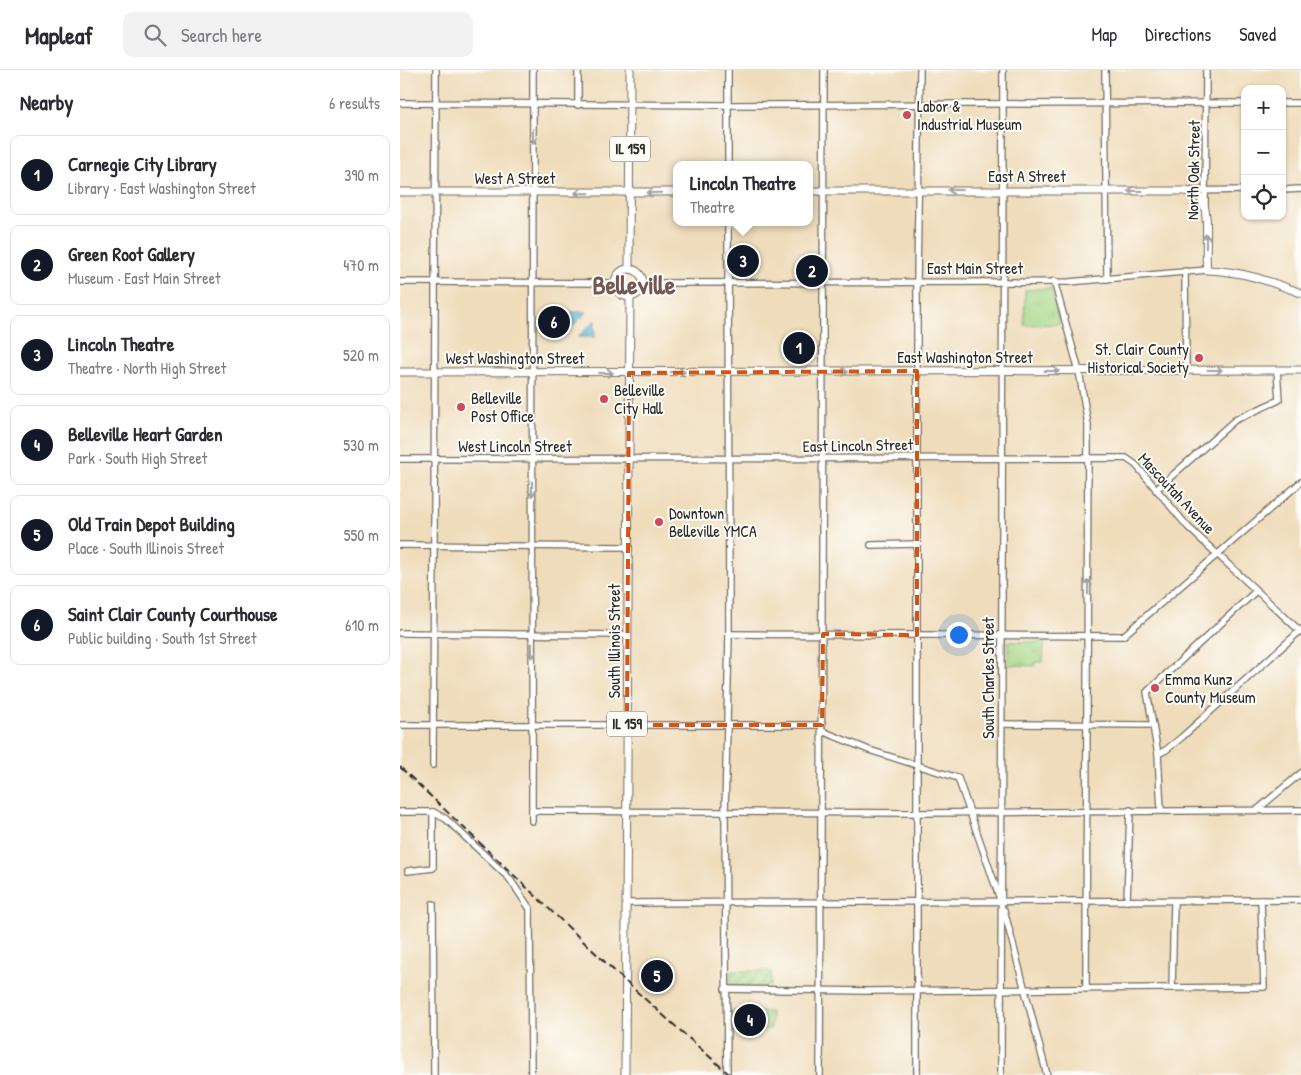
<!DOCTYPE html>
<meta charset="utf-8">
<style>
:root{--surface:#fff;--page:#f2f2f3;--text:#2b2b33;--muted:#7c7c81;--line:#e1e1e2;--accent:#111827}
body{margin:0;font-family:"Patrick Hand",sans-serif;background:var(--page);color:var(--text)}
.controls{position:absolute;right:15px;top:15px;display:grid;overflow:hidden;border-radius:10px;box-shadow:0 1px 4px #0004}
.controls button{width:45px;height:45px;display:grid;place-items:center;padding:0;border:0;border-bottom:1px solid var(--line);background:var(--surface);color:var(--text);font:25px sans-serif}
.you{position:absolute;left:558px;top:564px;width:18px;height:18px;margin:-12px;border:4px solid #fff;border-radius:50%;background:#1a73e8;box-shadow:0 0 0 8px #1a73e833}
.badge{display:grid;place-items:center;width:32px;height:32px;border-radius:50%;background:var(--accent);color:#fff;font-size:16px;font-weight:700}
.pin{position:absolute;translate:-50% -50%;border:2px solid #fff;box-shadow:0 1px 5px #0006}
.popup{position:absolute;left:273px;top:91px;width:140px;height:65px;box-sizing:border-box;display:grid;place-content:center;border-radius:10px;background:var(--surface);filter:drop-shadow(0 1px 4px #0005);font-size:16px;white-space:nowrap;color:var(--muted)}
.popup b{font-size:19px;color:var(--text)}
.popup::after{content:'';position:absolute;left:50%;top:100%;margin-left:-10px;border:10px solid transparent;border-top-color:var(--surface)}
.list{margin:0;padding:0;list-style:none}
h2{display:flex;justify-content:space-between;align-items:center;height:65px;margin:0;padding:0 20px;font-size:21px}
h2 small{font-size:16px;font-weight:400;color:var(--muted)}
.list li{display:grid;grid-template-columns:32px 1fr auto;gap:15px;align-items:center;box-sizing:border-box;height:80px;margin:0 10px 10px;padding:0 10px;border:1px solid var(--line);border-radius:10px}
.list b{display:block;font-size:19px;white-space:nowrap}
.list p{margin:0;font-size:16px;white-space:nowrap;color:var(--muted)}
.list em{font-size:16px;font-style:normal;color:var(--muted)}
.icon{flex:none;width:28px;height:28px;fill:none;stroke:currentColor;stroke-width:2;stroke-linecap:round;stroke-linejoin:round}
.map{position:relative;flex:none;width:901px;height:1005px;overflow:hidden}
header{display:flex;align-items:center;gap:30px;box-sizing:border-box;height:70px;padding:0 25px;background:var(--surface);border-bottom:1px solid var(--line)}
header strong{font-size:24px}
nav{display:flex;gap:28px;margin-inline-start:auto;font-size:18px}
.search{width:350px;height:45px;background:var(--page);display:flex;align-items:center;gap:12px;box-sizing:border-box;padding:0 18px;border-radius:10px;color:var(--muted);font-size:19px}
main{display:flex}
aside{flex:1;background:var(--surface)}
.map>svg:first-child{display:block}
</style>
<header>
<strong>Mapleaf</strong>
<div class="search"><svg class="icon" aria-label="search" viewBox="0 0 24 24"><circle cx="10" cy="10" r="6"/><path d="M15 15l6 6"/></svg>Search here</div>
<nav><a>Map</a><a>Directions</a><a>Saved</a></nav>
</header>
<main>
<aside>
<h2>Nearby<small>6 results</small></h2>
<ul class="list">
<li><span class="badge">1</span><div><b>Carnegie City Library</b><p>Library · East Washington Street</p></div><em>390 m</em></li>
<li><span class="badge">2</span><div><b>Green Root Gallery</b><p>Museum · East Main Street</p></div><em>470 m</em></li>
<li><span class="badge">3</span><div><b>Lincoln Theatre</b><p>Theatre · North High Street</p></div><em>520 m</em></li>
<li><span class="badge">4</span><div><b>Belleville Heart Garden</b><p>Park · South High Street</p></div><em>530 m</em></li>
<li><span class="badge">5</span><div><b>Old Train Depot Building</b><p>Place · South Illinois Street</p></div><em>550 m</em></li>
<li><span class="badge">6</span><div><b>Saint Clair County Courthouse</b><p>Public building · South 1st Street</p></div><em>610 m</em></li>
</ul>
</aside>
<div class="map">
<svg width="901" height="1005" viewBox="0 0 901 1005">
<defs>
<pattern id="park-tufts" width="24" height="20" patternUnits="userSpaceOnUse" patternTransform="scale(1.25)"><rect width="24" height="20" fill="#a5d786"/><path d="M3 7l-1-3M5 7V3M7 7l1-3M15 17l-1-3M17 17v-4M19 17l1-3" fill="none" stroke="#8eb974"/></pattern>
<pattern id="garden-furrows" width="10" height="10" patternUnits="userSpaceOnUse" patternTransform="scale(1.25)"><rect width="10" height="10" fill="#a5d786"/><path d="M-1 1l2-2M0 10L10 0M9 11l2-2" fill="none" stroke="#8eb974"/></pattern>
</defs>
<rect width="100%" height="100%" fill="#fdfcf7"/>
<filter id="ink" filterUnits="userSpaceOnUse"><feTurbulence type="fractalNoise" baseFrequency=".02" numOctaves="2"/><feDisplacementMap in="SourceGraphic" scale="10" xChannelSelector="R" yChannelSelector="G"/><feConvolveMatrix kernelMatrix="1 2 1 2 8 2 1 2 1" color-interpolation-filters="sRGB"/></filter>
<filter id="wash" filterUnits="userSpaceOnUse"><feTurbulence type="fractalNoise" baseFrequency=".0096" numOctaves="4" result="noise"/><feDisplacementMap in="SourceGraphic" scale="20" xChannelSelector="R" yChannelSelector="G"/><feGaussianBlur stdDeviation="1.12" result="paint"/><feColorMatrix in="noise" values="0 0 0 0 0 0 0 0 0 0 0 0 0 0 0 0 0 1.4 0 .05"/><feComposite in="paint" operator="in"/></filter>
<g filter="url(#wash)">
<rect width="100%" height="100%" fill="#efdcba"/>
<!-- park -->
<g fill="url(#park-tufts)" stroke="#688158">
<path d="M 651,218 L 660,254 L 624,255 L 625,220 Z"/>
<path d="M 608,572 L 644,572 L 643,592 L 635,592 L 635,596 L 608,595 Z"/>
</g>
<!-- garden -->
<g fill="url(#garden-furrows)" stroke="#688158">
<path d="M 331,901 L 371,901 L 371,916 L 333,916 L 330,915 Z"/>
<path d="M 330,941 L 371,942 L 371,959 L 330,959 Z"/>
</g>
<!-- water -->
<g fill="#55b3d4" stroke="#406f80">
<path d="M 170,242 L 187,242 L 170,259 Z"/>
<path d="M 195,250 L 195,267 L 178,267 Z"/>
</g>
</g>
<g filter="url(#ink)">
<g fill="none" stroke-linecap="round" stroke-linejoin="round">
<!-- minor casing -->
<g stroke="#70695d" stroke-width="8">
<g id="minor">
<path d="M 705,0 L 707,209"/>
<path d="M 0,33 L 328,35 L 845,33"/>
<path d="M 882,33 L 901,33"/>
<path d="M 178,35 L 178,0"/>
<path d="M 328,95 L 328,0"/>
<path d="M 882,120 L 901,119"/>
<path d="M 789,121 L 845,120"/>
<path d="M 805,138 L 806,0"/>
<path d="M 785,201 L 786,300"/>
<path d="M 654,211 L 679,301 L 688,355 L 686,918"/>
<path d="M 0,212 L 215,213"/>
<path d="M 244,213 L 669,212 L 807,200"/>
<path d="M 0,389 L 726,388 L 736,395 L 788,457 L 901,562"/>
<path d="M 756,420 L 835,350 L 879,330 L 877,300"/>
<path d="M 0,475 L 228,477"/>
<path d="M 471,475 L 517,474"/>
<path d="M 0,563 L 228,565"/>
<path d="M 329,564 L 723,566 L 901,412"/>
<path d="M 602,654 L 753,655"/>
<path d="M 0,655 L 422,655"/>
<path d="M 422,661 L 469,680 L 558,708 L 600,829"/>
<path d="M 758,684 L 766,680 L 782,667 L 901,560"/>
<path d="M 33,695 L 36,0"/>
<path d="M 761,740 L 758,684 L 747,622 L 856,521"/>
<path d="M 857,740 L 901,703"/>
<path d="M 132,741 L 518,743 L 901,740"/>
<path d="M 0,742 L 33,742 L 46,749 L 109,808 L 130,839 L 131,1005"/>
<path d="M 132,751 L 133,0"/>
<path d="M 8,801 L 33,798 L 33,742"/>
<path d="M 727,831 L 730,740"/>
<path d="M 226,833 L 901,830"/>
<path d="M 33,834 L 34,1005"/>
<path d="M 604,840 L 647,1005"/>
<path d="M 772,918 L 774,831"/>
<path d="M 325,919 L 468,921 L 864,917 L 861,830"/>
<path d="M 327,1005 L 325,743 L 329,564 L 328,152"/>
<path d="M 420,1005 L 424,0"/>
<path d="M 517,1005 L 517,212 L 520,0"/>
<path d="M 601,1005 L 603,0"/>
</g>
</g>
<!-- major casing -->
<g stroke="#70695d" stroke-width="9">
<g id="major">
<path d="M 409,121 L 784,121 C 791,122 797,123 801,129 C 811,144 804,181 807,200 C 842,201 869,211 901,223"/>
<path d="M 0,122 L 277,122"/>
<path d="M 229,198 L 230,0"/>
<circle cx="229" cy="213" r="14"/>
<path d="M 0,302 L 901,300"/>
<path d="M 225,1005 L 230,227"/>
</g>
</g>
<!-- minor -->
<use href="#minor" stroke="#fff" stroke-width="5.5"/>
<!-- major -->
<use href="#major" stroke="#fff" stroke-width="7"/>
<!-- rail -->
<path stroke="#2b2b2b" stroke-width="2" stroke-dasharray="8 4" stroke-linecap="butt" d="M 0,697 L 226,912 L 330,1005"/>
</g>
<!-- one-way arrows -->
<defs><path id="oneway-shaft" d="M-6 0H5M1.5-3L5.5 0L1.5 3" fill="none" stroke-width="1.6" stroke-linecap="round" stroke-linejoin="round" transform="scale(1.25)"/></defs>
<g stroke="#a0a0a0">
<use href="#oneway-shaft" transform="translate(133 66) rotate(90)"/>
<use href="#oneway-shaft" transform="translate(555 120) rotate(180)"/>
<use href="#oneway-shaft" transform="translate(735 121) rotate(-180)"/>
<use href="#oneway-shaft" transform="translate(182 123) rotate(-179)"/>
<use href="#oneway-shaft" transform="translate(254 123) rotate(179)"/>
<use href="#oneway-shaft" transform="translate(806 171) rotate(-90)"/>
<use href="#oneway-shaft" transform="translate(815 300)"/>
<use href="#oneway-shaft" transform="translate(652 301)"/>
<use href="#oneway-shaft" transform="translate(278 302)"/>
<use href="#oneway-shaft" transform="translate(441 302)"/>
<use href="#oneway-shaft" transform="translate(206 303)"/>
<use href="#oneway-shaft" transform="translate(132 419) rotate(90)"/>
<use href="#oneway-shaft" transform="translate(688 517) rotate(-90)"/>
<use href="#oneway-shaft" transform="translate(132 581) rotate(90)"/>
</g>
</g>
<!-- marked area -->
<path fill="none" stroke="#d5540f" stroke-width="4" stroke-dasharray="10 6" stroke-linejoin="round" d="M 517,301 L 517,565 L 423,564 L 422,655 L 227,655 L 229,303 Z"/>
<!-- markers -->
<g fill="#d1495b" stroke="#fdfcf7" stroke-width="2">
<circle cx="507" cy="45" r="5"/>
<circle cx="799" cy="288" r="5"/>
<circle cx="204" cy="329" r="5"/>
<circle cx="61" cy="337" r="5"/>
<circle cx="259" cy="452" r="5"/>
<circle cx="755" cy="618" r="5"/>
</g>
<g text-anchor="middle" stroke-width="4" stroke-linejoin="round" paint-order="stroke">
<!-- shield labels -->
<g fill="#fdfcf7" stroke="#6a6a68" stroke-width="1">
<rect x="210" y="66.5" width="40" height="25" rx="4"/>
<rect x="207" y="641.5" width="40" height="25" rx="4"/>
</g>
<g font-size="15" font-weight="bold" fill="#2b2b2b">
<text x="230" y="84">IL 159</text>
<text x="227" y="659">IL 159</text>
</g>
<!-- poi labels -->
<g font-size="16" fill="#2b2b2b" stroke="#fdfcf7" text-anchor="start">
<text x="517" y="42">Labor &amp;<tspan x="517" dy="18">Industrial Museum</tspan></text>
<text x="789" y="285" text-anchor="end">St. Clair County<tspan x="789" dy="18">Historical Society</tspan></text>
<text x="214" y="326">Belleville<tspan x="214" dy="18">City Hall</tspan></text>
<text x="71" y="334">Belleville<tspan x="71" dy="18">Post Office</tspan></text>
<text x="269" y="449">Downtown<tspan x="269" dy="18">Belleville YMCA</tspan></text>
<text x="765" y="615">Emma Kunz<tspan x="765" dy="18">County Museum</tspan></text>
</g>
<!-- street labels -->
<g font-size="16" fill="#2b2b2b" stroke="#fdfcf7">
<text transform="translate(793 100) rotate(-89)" y="6">North Oak Street</text>
<text x="627" y="112">East A Street</text>
<text x="115" y="114">West A Street</text>
<text x="575" y="204">East Main Street</text>
<text x="565" y="293">East Washington Street</text>
<text x="115" y="294">West Washington Street</text>
<text transform="translate(458 375) rotate(-1)" y="6">East Lincoln Street</text>
<text x="115" y="382">West Lincoln Street</text>
<text transform="translate(777 423) rotate(47)" y="6">Mascoutah Avenue</text>
<text transform="translate(214 571) rotate(-90)" y="6">South Illinois Street</text>
<text transform="translate(588 608) rotate(-90)" y="6">South Charles Street</text>
</g>
<!-- town labels -->
<g font-size="26" font-weight="bold" fill="#725756" stroke="#fdfcf7">
<text x="234" y="224">Belleville</text>
</g>
</g>
</svg>
<div class="controls">
<button>+</button>
<button>−</button>
<button><svg class="icon" aria-label="locate" viewBox="0 0 24 24"><circle cx="12" cy="12" r="6"/><path d="M12 2v4M12 18v4M2 12h4M18 12h4"/></svg></button>
</div>
<div class="you"></div>
<div class="pin badge" style="left:399px;top:278px">1</div>
<div class="pin badge" style="left:412px;top:201px">2</div>
<div class="pin badge" style="left:343px;top:191px">3</div>
<div class="popup"><b>Lincoln Theatre</b>Theatre</div>
<div class="pin badge" style="left:350px;top:950px">4</div>
<div class="pin badge" style="left:257px;top:906px">5</div>
<div class="pin badge" style="left:154px;top:252px">6</div>
</div>
</main>
